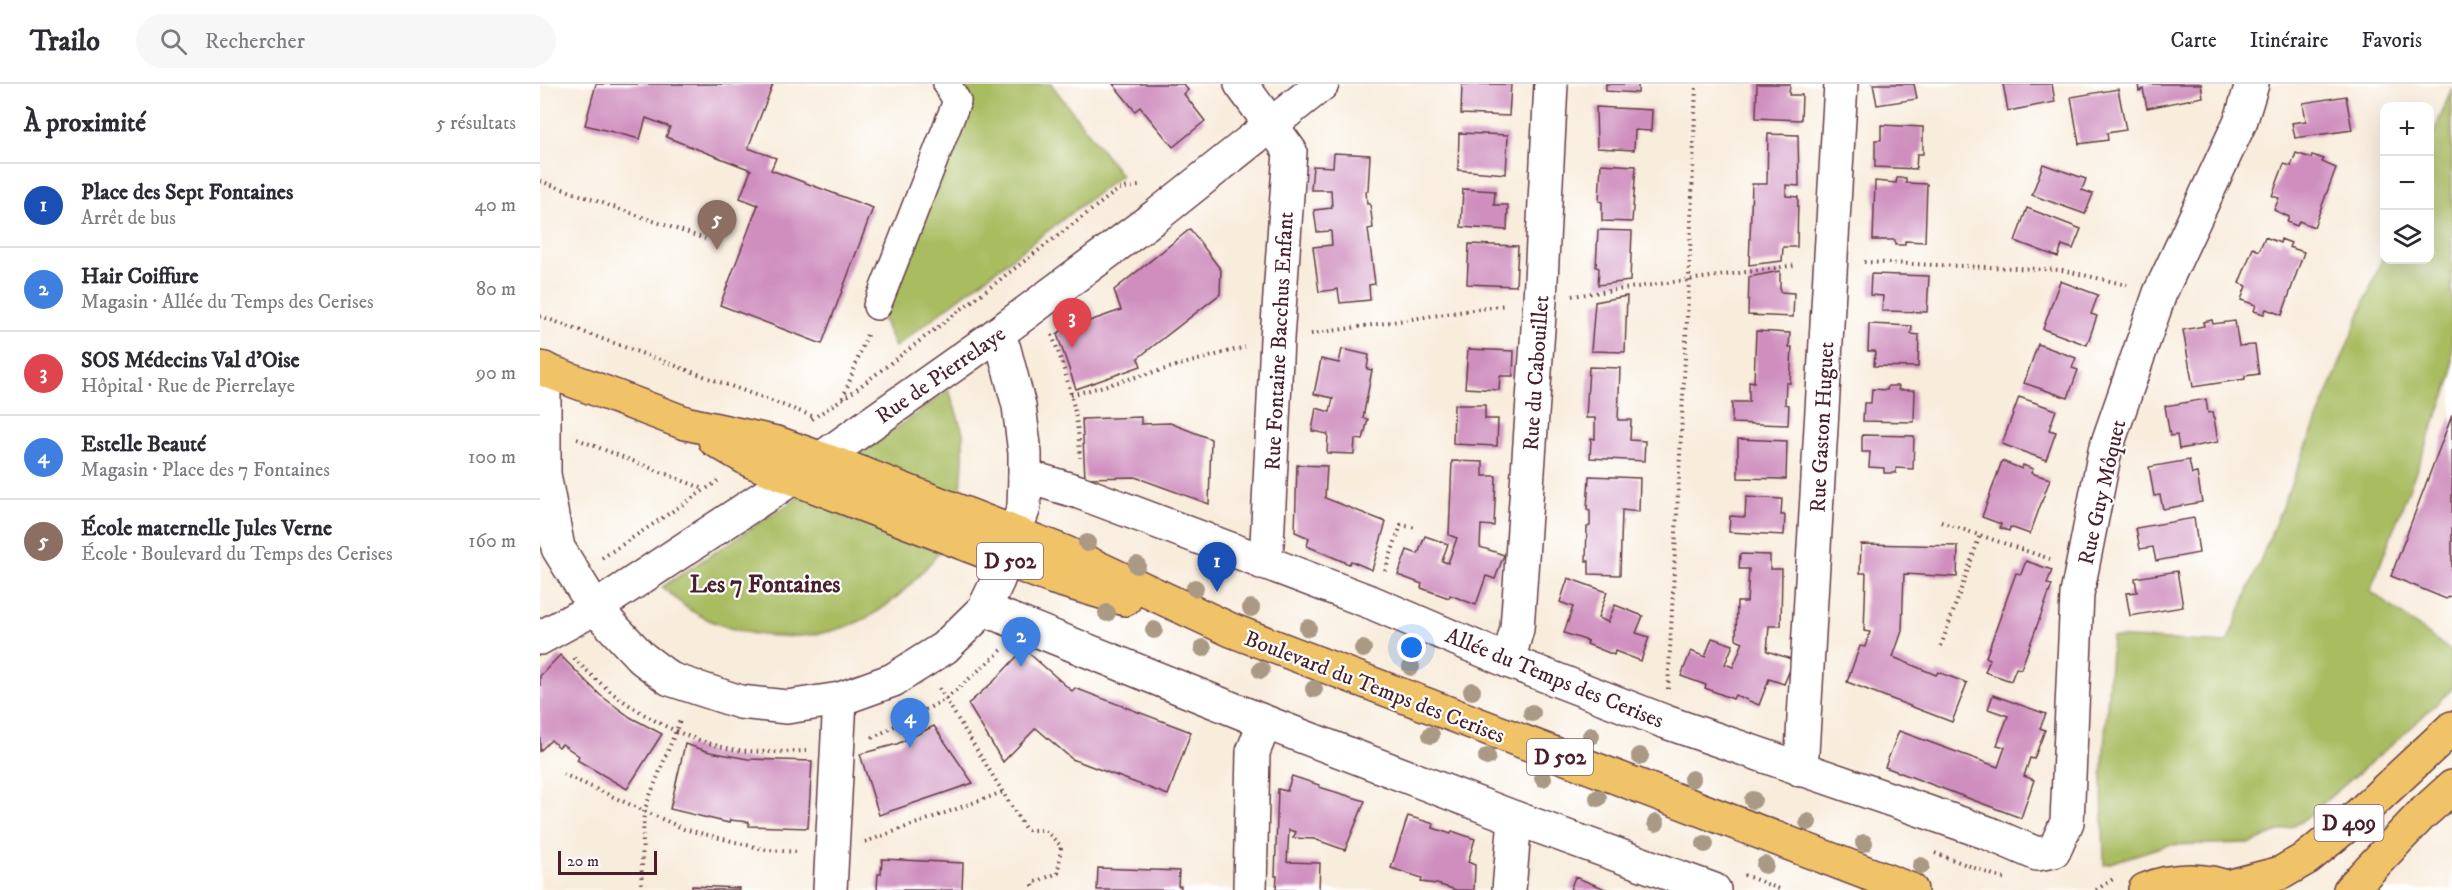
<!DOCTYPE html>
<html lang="fr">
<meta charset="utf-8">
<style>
:root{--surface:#fff;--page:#f7f7f7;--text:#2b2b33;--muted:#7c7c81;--line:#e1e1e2;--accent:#7c3aed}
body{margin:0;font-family:"IM FELL DW Pica",serif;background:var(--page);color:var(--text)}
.controls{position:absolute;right:18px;top:18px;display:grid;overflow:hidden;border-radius:12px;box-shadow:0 6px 24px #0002}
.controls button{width:54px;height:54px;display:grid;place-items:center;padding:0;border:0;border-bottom:2px solid var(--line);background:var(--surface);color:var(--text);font:30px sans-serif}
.scale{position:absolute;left:18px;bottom:15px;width:99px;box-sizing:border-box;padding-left:6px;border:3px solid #4a1f2b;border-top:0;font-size:16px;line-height:21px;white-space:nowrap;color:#4a1f2b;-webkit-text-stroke:4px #fff;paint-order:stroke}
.you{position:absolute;left:872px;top:564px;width:21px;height:21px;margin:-15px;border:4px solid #fff;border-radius:50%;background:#1a73e8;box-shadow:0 0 0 9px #1a73e833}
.badge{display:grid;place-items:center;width:39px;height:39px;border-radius:50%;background:var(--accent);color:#fff;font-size:20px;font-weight:700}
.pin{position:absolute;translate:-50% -50px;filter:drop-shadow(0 2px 3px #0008)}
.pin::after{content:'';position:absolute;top:32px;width:21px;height:18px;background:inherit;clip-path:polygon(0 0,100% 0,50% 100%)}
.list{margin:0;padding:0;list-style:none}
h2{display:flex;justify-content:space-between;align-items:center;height:78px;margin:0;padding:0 24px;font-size:26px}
h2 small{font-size:20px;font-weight:400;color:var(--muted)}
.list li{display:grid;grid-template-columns:39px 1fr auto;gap:18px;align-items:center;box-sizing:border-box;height:84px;padding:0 24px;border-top:2px solid var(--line)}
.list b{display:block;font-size:22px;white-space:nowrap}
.list p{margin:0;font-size:20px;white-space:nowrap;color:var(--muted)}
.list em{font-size:20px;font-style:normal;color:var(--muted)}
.icon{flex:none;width:33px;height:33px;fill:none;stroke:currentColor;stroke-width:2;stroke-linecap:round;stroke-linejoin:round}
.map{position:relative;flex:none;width:1912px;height:806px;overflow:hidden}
header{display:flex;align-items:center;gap:36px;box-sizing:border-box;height:84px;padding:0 30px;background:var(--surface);border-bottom:2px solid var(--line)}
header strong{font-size:28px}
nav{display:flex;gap:33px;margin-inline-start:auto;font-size:21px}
.search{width:420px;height:54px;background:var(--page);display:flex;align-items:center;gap:15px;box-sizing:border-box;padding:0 21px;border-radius:33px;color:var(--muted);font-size:22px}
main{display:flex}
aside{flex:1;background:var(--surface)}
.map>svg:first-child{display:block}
</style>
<header>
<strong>Trailo</strong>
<div class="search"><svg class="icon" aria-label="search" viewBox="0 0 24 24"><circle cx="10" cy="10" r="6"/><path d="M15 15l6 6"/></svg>Rechercher</div>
<nav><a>Carte</a><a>Itinéraire</a><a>Favoris</a></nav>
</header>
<main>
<aside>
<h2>À proximité<small>5 résultats</small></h2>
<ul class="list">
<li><span class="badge" style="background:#1a4fb4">1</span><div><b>Place des Sept Fontaines</b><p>Arrêt de bus</p></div><em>40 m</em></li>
<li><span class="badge" style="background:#3f7fe0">2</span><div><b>Hair Coiffure</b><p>Magasin · Allée du Temps des Cerises</p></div><em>80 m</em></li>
<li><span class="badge" style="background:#e0444e">3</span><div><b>SOS Médecins Val d'Oise</b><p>Hôpital · Rue de Pierrelaye</p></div><em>90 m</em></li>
<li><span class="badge" style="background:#3f7fe0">4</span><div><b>Estelle Beauté</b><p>Magasin · Place des 7 Fontaines</p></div><em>100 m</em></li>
<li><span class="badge" style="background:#8d6e63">5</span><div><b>École maternelle Jules Verne</b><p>École · Boulevard du Temps des Cerises</p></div><em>160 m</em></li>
</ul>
</aside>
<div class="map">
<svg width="1912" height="806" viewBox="0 0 1912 806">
<rect width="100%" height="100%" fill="#fff"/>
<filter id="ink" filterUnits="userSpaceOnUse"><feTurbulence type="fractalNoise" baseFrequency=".0167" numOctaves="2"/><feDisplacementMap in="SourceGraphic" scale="12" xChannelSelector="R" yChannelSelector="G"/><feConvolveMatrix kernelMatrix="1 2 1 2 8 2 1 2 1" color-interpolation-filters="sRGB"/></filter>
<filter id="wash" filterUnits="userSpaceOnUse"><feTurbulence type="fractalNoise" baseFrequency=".008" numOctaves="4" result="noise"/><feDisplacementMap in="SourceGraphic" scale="24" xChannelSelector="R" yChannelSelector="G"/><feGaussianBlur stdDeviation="1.35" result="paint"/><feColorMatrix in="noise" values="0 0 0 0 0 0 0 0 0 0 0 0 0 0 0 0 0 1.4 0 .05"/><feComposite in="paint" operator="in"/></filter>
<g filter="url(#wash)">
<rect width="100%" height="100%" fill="#f8ecdb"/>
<!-- green -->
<g fill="#a9bc60" stroke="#7a6e46" stroke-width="1.5">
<path d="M 407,0 L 511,0 L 581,91 L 355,263 L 337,222 L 417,17 Z"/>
<path d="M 1912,4 L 1912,293 L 1830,507 L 1912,568 L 1912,605 L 1864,650 L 1761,738 L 1712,759 L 1627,761 L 1564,781 L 1562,693 L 1572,553 L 1687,559 L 1844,170 L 1844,176 L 1890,176 L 1890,59 Z"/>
<path d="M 409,306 L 423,349 L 423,377 L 420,419 L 309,378 Z"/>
<path d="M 262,411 L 400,467 C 378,494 351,524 318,538 C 264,561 200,556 150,526 C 140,519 131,510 122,503 Z"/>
</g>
<g id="blocks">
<!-- building -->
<g fill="#cf8ebe">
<path d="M 56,0 L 233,0 L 208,64 L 236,74 L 231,86 L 333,124 L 282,260 L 180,221 L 218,121 L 200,114 L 211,86 L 126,53 L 130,43 L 106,34 L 100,55 L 45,41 Z"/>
<path d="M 573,0 L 643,0 L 648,6 L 644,10 L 665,37 L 633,63 L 600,23 L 595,27 Z"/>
<path d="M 922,0 L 971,0 L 969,32 L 921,30 Z"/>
<path d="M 1066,0 L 1098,0 L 1098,9 L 1066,7 Z"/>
<path d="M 1217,0 L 1250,0 L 1249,11 L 1262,11 L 1261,36 L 1216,34 Z"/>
<path d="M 1333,0 L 1374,0 L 1377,15 L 1337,21 Z"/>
<path d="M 1463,0 L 1512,0 L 1515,18 L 1468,27 Z"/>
<path d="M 1598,0 L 1661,0 L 1663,13 L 1607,24 L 1603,5 L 1599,7 Z"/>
<path d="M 1578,5 L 1586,46 L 1567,49 L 1568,56 L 1539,60 L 1531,13 Z"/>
<path d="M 1806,12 L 1812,46 L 1755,54 L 1752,39 L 1766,37 L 1763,19 Z"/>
<path d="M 1056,23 L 1112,26 L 1111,47 L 1095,46 L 1094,66 L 1057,64 Z"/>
<path d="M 1341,41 L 1383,43 L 1383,70 L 1377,70 L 1376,85 L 1335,83 L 1335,56 L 1341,56 Z"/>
<path d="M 919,49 L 968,51 L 966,90 L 918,86 Z"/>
<path d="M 1228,50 L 1258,51 L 1259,102 L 1246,101 L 1246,112 L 1258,113 L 1257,163 L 1243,163 L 1242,177 L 1209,181 L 1212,100 L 1227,100 Z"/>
<path d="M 794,69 L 830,71 L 828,107 L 826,107 L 827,120 L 830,120 L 833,144 L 828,145 L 835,200 L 829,201 L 830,216 L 800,219 L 798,205 L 779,208 L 773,163 L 792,161 L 791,147 L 777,148 L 774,126 L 792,124 L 791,106 L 771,106 L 773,82 L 793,83 Z"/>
<path d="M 1756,69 L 1771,74 L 1772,71 L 1784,75 L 1782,78 L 1796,84 L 1774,143 L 1759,137 L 1757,142 L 1747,138 L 1749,133 L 1734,126 L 1739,114 L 1732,112 L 1744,80 L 1751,82 Z"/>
<path d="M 1061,80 L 1096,82 L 1092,138 L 1062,137 L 1062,118 L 1059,117 Z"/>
<path d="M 1503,80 L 1546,95 L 1542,106 L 1553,110 L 1545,130 L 1492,111 Z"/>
<path d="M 1357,94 L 1366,94 L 1366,99 L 1387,100 L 1385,158 L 1365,157 L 1365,161 L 1355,161 L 1355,156 L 1333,156 L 1335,97 L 1356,99 Z"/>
<path d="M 923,105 L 955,107 L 954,121 L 968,121 L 967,146 L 921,143 Z"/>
<path d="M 1487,124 L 1541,145 L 1533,165 L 1522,161 L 1518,173 L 1475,157 Z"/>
<path d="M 650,145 L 681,186 L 680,210 L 598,274 L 601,282 L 536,305 L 517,250 L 521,247 L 581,226 L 574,206 Z"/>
<path d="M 1058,146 L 1092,147 L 1090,197 L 1058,201 L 1059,184 L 1056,183 Z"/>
<path d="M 1725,153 L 1740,159 L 1741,155 L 1751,159 L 1749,163 L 1764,168 L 1742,231 L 1726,225 L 1724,230 L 1714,227 L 1716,221 L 1701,216 L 1706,202 L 1699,199 L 1713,164 L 1719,167 Z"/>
<path d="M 929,160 L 978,162 L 976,202 L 927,200 Z"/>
<path d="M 1240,187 L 1240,208 L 1254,209 L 1253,233 L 1208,231 L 1209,193 Z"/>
<path d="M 1331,190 L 1389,192 L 1387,228 L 1342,227 L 1343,212 L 1330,211 Z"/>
<path d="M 1520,197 L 1558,211 L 1551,230 L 1557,232 L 1547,261 L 1503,245 Z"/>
<path d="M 1087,212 L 1085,268 L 1051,267 L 1055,218 Z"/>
<path d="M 1672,236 L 1673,240 L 1695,237 L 1699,262 L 1715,261 L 1719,290 L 1705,292 L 1705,295 L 1653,303 L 1643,246 L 1664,242 L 1663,238 Z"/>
<path d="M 1329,240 L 1372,242 L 1371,250 L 1379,251 L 1378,283 L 1334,282 L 1335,267 L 1328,267 Z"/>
<path d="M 1216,247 L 1250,249 L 1249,263 L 1252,263 L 1250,299 L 1246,299 L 1245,320 L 1249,321 L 1248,341 L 1192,339 L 1192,318 L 1209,318 L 1209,297 L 1214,298 Z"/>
<path d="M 1498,260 L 1536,274 L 1532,284 L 1538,286 L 1528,314 L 1484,299 Z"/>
<path d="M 802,265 L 829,271 L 827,285 L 832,286 L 823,334 L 828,335 L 823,356 L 815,355 L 814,370 L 787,369 L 788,350 L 772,347 L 776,324 L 790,328 L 793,314 L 774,310 L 781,275 L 799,279 Z"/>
<path d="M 928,265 L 974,267 L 973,292 L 960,292 L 959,306 L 925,304 Z"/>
<path d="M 1049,283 L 1080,284 L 1078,336 L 1091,336 L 1090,356 L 1105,357 L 1104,377 L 1050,374 L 1051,354 L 1055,355 L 1055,334 L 1046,334 Z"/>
<path d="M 1348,302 L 1359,302 L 1358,306 L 1375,306 L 1374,338 L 1323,337 L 1324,319 L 1331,319 L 1332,305 L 1347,306 Z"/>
<path d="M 1479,313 L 1516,326 L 1509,346 L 1516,348 L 1506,376 L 1462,360 Z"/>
<path d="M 1666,315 L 1668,329 L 1673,328 L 1678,358 L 1639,365 L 1637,351 L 1630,352 L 1625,322 Z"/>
<path d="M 914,321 L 945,321 L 945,335 L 958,335 L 957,362 L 913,360 Z"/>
<path d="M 1912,331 L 1912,511 L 1906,515 L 1851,492 Z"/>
<path d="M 601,333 L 601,340 L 630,339 L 671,355 L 669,420 L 595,393 L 545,394 L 542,335 Z"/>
<path d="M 1322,351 L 1374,352 L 1373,385 L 1356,384 L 1356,389 L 1344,389 L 1344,384 L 1329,383 L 1330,368 L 1322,368 Z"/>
<path d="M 1198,355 L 1247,357 L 1246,395 L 1198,394 Z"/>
<path d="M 1649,376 L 1652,390 L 1657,389 L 1662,418 L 1623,425 L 1620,411 L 1614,412 L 1609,383 Z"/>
<path d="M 912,377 L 943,378 L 943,392 L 956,392 L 954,442 L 941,441 L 940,463 L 964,471 L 955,495 L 946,492 L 936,521 L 910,511 L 909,514 L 881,504 L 882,500 L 858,491 L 867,466 L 878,470 L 885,452 L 908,460 L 902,477 L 908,479 L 917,454 L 909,451 Z"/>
<path d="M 1462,377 L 1482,385 L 1483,381 L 1493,385 L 1491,389 L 1510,395 L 1490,450 L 1470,443 L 1469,447 L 1460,444 L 1461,440 L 1442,433 Z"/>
<path d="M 757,381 L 787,382 L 785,414 L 846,438 L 832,486 L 811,477 L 809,480 L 767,462 L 769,454 L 755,448 Z"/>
<path d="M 1049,392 L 1100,394 L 1099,428 L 1082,426 L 1080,491 L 1049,490 L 1049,477 L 1046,477 L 1047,443 L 1050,442 L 1050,427 L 1047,426 Z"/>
<path d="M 1206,413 L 1242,415 L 1241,431 L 1245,431 L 1244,451 L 1189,448 L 1190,432 L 1205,433 Z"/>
<path d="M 1654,434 L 1659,469 L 1616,477 L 1613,463 L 1600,465 L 1596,444 Z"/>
<path d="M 1321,460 L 1418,462 L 1417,493 L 1364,490 L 1362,547 L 1353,573 L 1396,591 L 1398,588 L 1427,599 L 1412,638 L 1307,598 L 1320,562 L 1325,563 L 1330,548 L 1324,547 L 1326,489 L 1320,489 Z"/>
<path d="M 1200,470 L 1230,471 L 1230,485 L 1242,485 L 1241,542 L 1229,542 L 1227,567 L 1254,576 L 1244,600 L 1229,595 L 1219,621 L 1195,611 L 1193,615 L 1165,604 L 1166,601 L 1141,592 L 1151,567 L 1165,573 L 1172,554 L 1193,561 L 1185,580 L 1193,583 L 1203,558 L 1196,555 L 1197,518 L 1207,518 L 1209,485 L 1199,485 Z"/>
<path d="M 1486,477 L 1512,486 L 1507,500 L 1512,501 L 1481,585 L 1476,584 L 1471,597 L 1445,588 L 1450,575 L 1446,573 L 1476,489 L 1481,490 Z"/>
<path d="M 1637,487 L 1643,523 L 1590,532 L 1586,509 L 1597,508 L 1595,494 Z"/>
<path d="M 1028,494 L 1067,508 L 1058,534 L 1068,538 L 1075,521 L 1103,532 L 1096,549 L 1109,553 L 1101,577 L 1075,567 L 1074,571 L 1047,560 L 1048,557 L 1024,549 L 1033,523 L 1020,518 Z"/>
<path d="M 484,565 L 532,607 L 535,604 L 651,648 L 628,711 L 532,675 L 496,644 L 463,678 L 428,620 L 454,597 Z"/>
<path d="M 20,571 L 60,611 L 90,633 L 122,650 L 87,705 L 37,676 L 39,672 L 22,660 L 19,663 L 11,656 L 0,667 L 0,592 Z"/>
<path d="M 1453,611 L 1506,630 L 1500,644 L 1505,646 L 1494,675 L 1490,674 L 1484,692 L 1494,696 L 1481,734 L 1345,683 L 1359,647 L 1458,683 L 1465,663 L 1457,661 L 1468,632 L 1448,625 Z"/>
<path d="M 394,642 L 433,699 L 339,731 L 320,670 L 357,660 Z"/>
<path d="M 145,660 L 170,668 L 208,675 L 272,677 L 268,744 L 209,742 L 209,738 L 190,736 L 189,739 L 130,725 Z"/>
<path d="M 752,692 L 779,701 L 779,703 L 825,717 L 805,766 L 774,755 L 753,754 L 756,748 L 749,746 L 747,778 L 780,779 L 779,806 L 736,806 L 737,792 L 735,792 L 738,705 L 747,707 Z"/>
<path d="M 868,732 L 894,740 L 893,744 L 911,750 L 912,747 L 935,755 L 928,778 L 935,781 L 934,806 L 916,806 L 897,800 L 881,798 L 882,794 L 851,784 Z"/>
<path d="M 342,775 L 423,779 L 422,806 L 340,806 L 337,804 L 338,790 L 341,790 Z"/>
<path d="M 558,784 L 639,787 L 638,802 L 641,802 L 641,806 L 557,806 Z"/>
<path d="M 1035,793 L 1068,806 L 1030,806 Z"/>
<path d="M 152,802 L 199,804 L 199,806 L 152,806 Z"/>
</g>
</g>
</g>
<g filter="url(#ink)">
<use href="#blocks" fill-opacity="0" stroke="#643e45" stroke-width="1.5"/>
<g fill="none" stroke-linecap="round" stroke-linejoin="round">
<!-- pedestrian casing -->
<g stroke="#643e45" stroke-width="30">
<path id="pedestrian" d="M 337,222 L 417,17 L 407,0"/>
</g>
<!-- minor casing -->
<g stroke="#643e45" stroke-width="36">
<g id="minor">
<path d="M 701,0 L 750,67 L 737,255 L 727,460 L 721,478"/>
<path d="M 4,285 L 4,390 L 18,464 L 55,524 L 102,574 L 130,595 L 200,618 L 247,623 L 300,615 L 353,596 L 404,564 L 444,525 L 458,496 L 484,423 L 485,392 L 485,369 L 479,322 L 464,265 L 456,251"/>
<path d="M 485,392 L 539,408 L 833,519 L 968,577 L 1126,638 L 1448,749 L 1497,770 L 1514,767 L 1527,738 L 1537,510 L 1565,367 L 1620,209 L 1701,36 L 1712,0"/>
<path d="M 444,525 L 725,638 L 975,734 L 1174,806"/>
<path d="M 0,554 L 55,524 L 268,384 L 456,251 L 616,132 L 782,0"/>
<path d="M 968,577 L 977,545 L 1000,216 L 1011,0"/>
<path d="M 1261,686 L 1301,0"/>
<path d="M 290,806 L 300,615"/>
<path d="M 710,806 L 713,668 L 725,638"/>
<path d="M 969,806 L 975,734"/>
</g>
</g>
<!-- primary casing -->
<g stroke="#643e45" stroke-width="36">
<g id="primary">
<path d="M 0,284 L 145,339 L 237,359 L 310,385 L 526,469 L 691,546 L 1371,806"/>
<path d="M 175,356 L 211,377 L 230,385 L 514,494 L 585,515"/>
<path d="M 1687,803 L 1741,789 L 1767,774 L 1811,738 L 1912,644"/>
<path d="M 1605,806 C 1633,794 1666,794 1694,806"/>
<path d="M 1810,806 L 1881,731 L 1912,703"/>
</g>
</g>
<!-- path -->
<g stroke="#643e45" stroke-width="4" stroke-dasharray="1.5 4.5" stroke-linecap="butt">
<path d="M 0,97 L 165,155"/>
<path d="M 1324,178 L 1522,186 L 1587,201"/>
<path d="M 1032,212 L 1257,181"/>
<path d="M 0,232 L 275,333"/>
<path d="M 771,250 L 966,221"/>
<path d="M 512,251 C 527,290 539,332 540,374"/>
<path d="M 531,311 L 705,263"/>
<path d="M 303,314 L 328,248"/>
<path d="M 272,335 L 314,307 L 579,105 L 599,102"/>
<path d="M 37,355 L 164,405"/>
<path d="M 1401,438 L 1510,475"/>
<path d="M 62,474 L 178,397"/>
<path d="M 845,487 L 861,441 L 877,444"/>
<path d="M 1401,562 L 1440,451"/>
<path d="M 34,574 C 75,618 132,653 192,665 C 215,669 243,668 266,667"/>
<path d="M 399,604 L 486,746 L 505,746 L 521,762 L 518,789 L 493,799 L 493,806"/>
<path d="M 1128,605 L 1149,195 L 1156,0"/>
<path d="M 332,654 L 406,615 L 462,566"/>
<path d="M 23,690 L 144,745 L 227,766 L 259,768"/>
<path d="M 325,758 L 463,708"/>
<path d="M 1395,769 L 1464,795"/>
<path d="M 1204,791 L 1242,806"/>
<path d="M 101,806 L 104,727 L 141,634"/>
<path d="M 1556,806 L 1573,795"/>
</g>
<!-- pedestrian -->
<use href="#pedestrian" stroke="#fff" stroke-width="27"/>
<!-- minor -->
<use href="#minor" stroke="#fff" stroke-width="33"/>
<!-- primary -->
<use href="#primary" stroke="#f1c369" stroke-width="33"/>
</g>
<!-- trees -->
<g fill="#aa9a85">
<circle cx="547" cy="459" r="9"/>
<circle cx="597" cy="481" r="9"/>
<circle cx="655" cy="504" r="9"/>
<circle cx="711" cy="524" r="9"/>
<circle cx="567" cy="529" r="9"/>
<circle cx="768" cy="544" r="9"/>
<circle cx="614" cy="546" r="9"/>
<circle cx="663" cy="564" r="9"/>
<circle cx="823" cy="565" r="9"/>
<circle cx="871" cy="583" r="9"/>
<circle cx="721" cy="586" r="9"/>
<circle cx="774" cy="605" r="9"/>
<circle cx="932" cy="607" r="9"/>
<circle cx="992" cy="629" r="9"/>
<circle cx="891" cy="651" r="9"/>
<circle cx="1051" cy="652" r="9"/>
<circle cx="1100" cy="672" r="9"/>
<circle cx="947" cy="673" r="9"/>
<circle cx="1003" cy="694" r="9"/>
<circle cx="1152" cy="695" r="9"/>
<circle cx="1058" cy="714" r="9"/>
<circle cx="1213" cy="716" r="9"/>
<circle cx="1268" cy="738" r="9"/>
<circle cx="1116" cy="739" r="9"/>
<circle cx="1324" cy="759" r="9"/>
<circle cx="1165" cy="760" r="9"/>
<circle cx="1225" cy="781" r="9"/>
<circle cx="1381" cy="782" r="9"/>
</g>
</g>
<g text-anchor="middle" stroke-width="4.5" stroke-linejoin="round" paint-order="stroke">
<!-- shield labels -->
<g fill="#fff" stroke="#80626b" stroke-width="1.5">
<rect x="437" y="459" width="66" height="36" rx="4.5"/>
<rect x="987" y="655" width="66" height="36" rx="4.5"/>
<rect x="1774.5" y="721" width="69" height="36" rx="4.5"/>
</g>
<g font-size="21" font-weight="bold" fill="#4a1f2b">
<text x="470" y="484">D 502</text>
<text x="1020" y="680">D 502</text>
<text x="1809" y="746">D 409</text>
</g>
<!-- street labels -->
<g font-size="22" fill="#4a1f2b" stroke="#fff">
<text transform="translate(738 257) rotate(-87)" y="8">Rue Fontaine Bacchus Enfant</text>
<text transform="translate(995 289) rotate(-86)" y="8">Rue du Cabouillet</text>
<text transform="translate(400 290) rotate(-35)" y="8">Rue de Pierrelaye</text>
<text transform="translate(1281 343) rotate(-87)" y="8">Rue Gaston Huguet</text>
<text transform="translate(1561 408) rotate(-77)" y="8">Rue Guy Môquet</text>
<text transform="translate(1015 593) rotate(22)" y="8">Allée du Temps des Cerises</text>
<text transform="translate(835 602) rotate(21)" y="8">Boulevard du Temps des Cerises</text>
</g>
<!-- neighbourhood labels -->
<g font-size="24" font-weight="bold" fill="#4a1f2b" stroke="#fff">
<text x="225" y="508">Les 7 Fontaines</text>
</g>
</g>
</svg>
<div class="controls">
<button>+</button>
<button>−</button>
<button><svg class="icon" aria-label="layers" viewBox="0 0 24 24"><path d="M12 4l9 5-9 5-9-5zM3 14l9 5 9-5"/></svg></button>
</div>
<div class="scale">20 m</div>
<div class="you"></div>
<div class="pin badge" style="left:677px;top:508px;background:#1a4fb4">1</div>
<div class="pin badge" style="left:481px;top:583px;background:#3f7fe0">2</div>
<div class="pin badge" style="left:532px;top:264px;background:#e0444e">3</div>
<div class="pin badge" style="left:370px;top:664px;background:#3f7fe0">4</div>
<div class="pin badge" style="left:177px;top:166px;background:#8d6e63">5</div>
</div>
</main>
